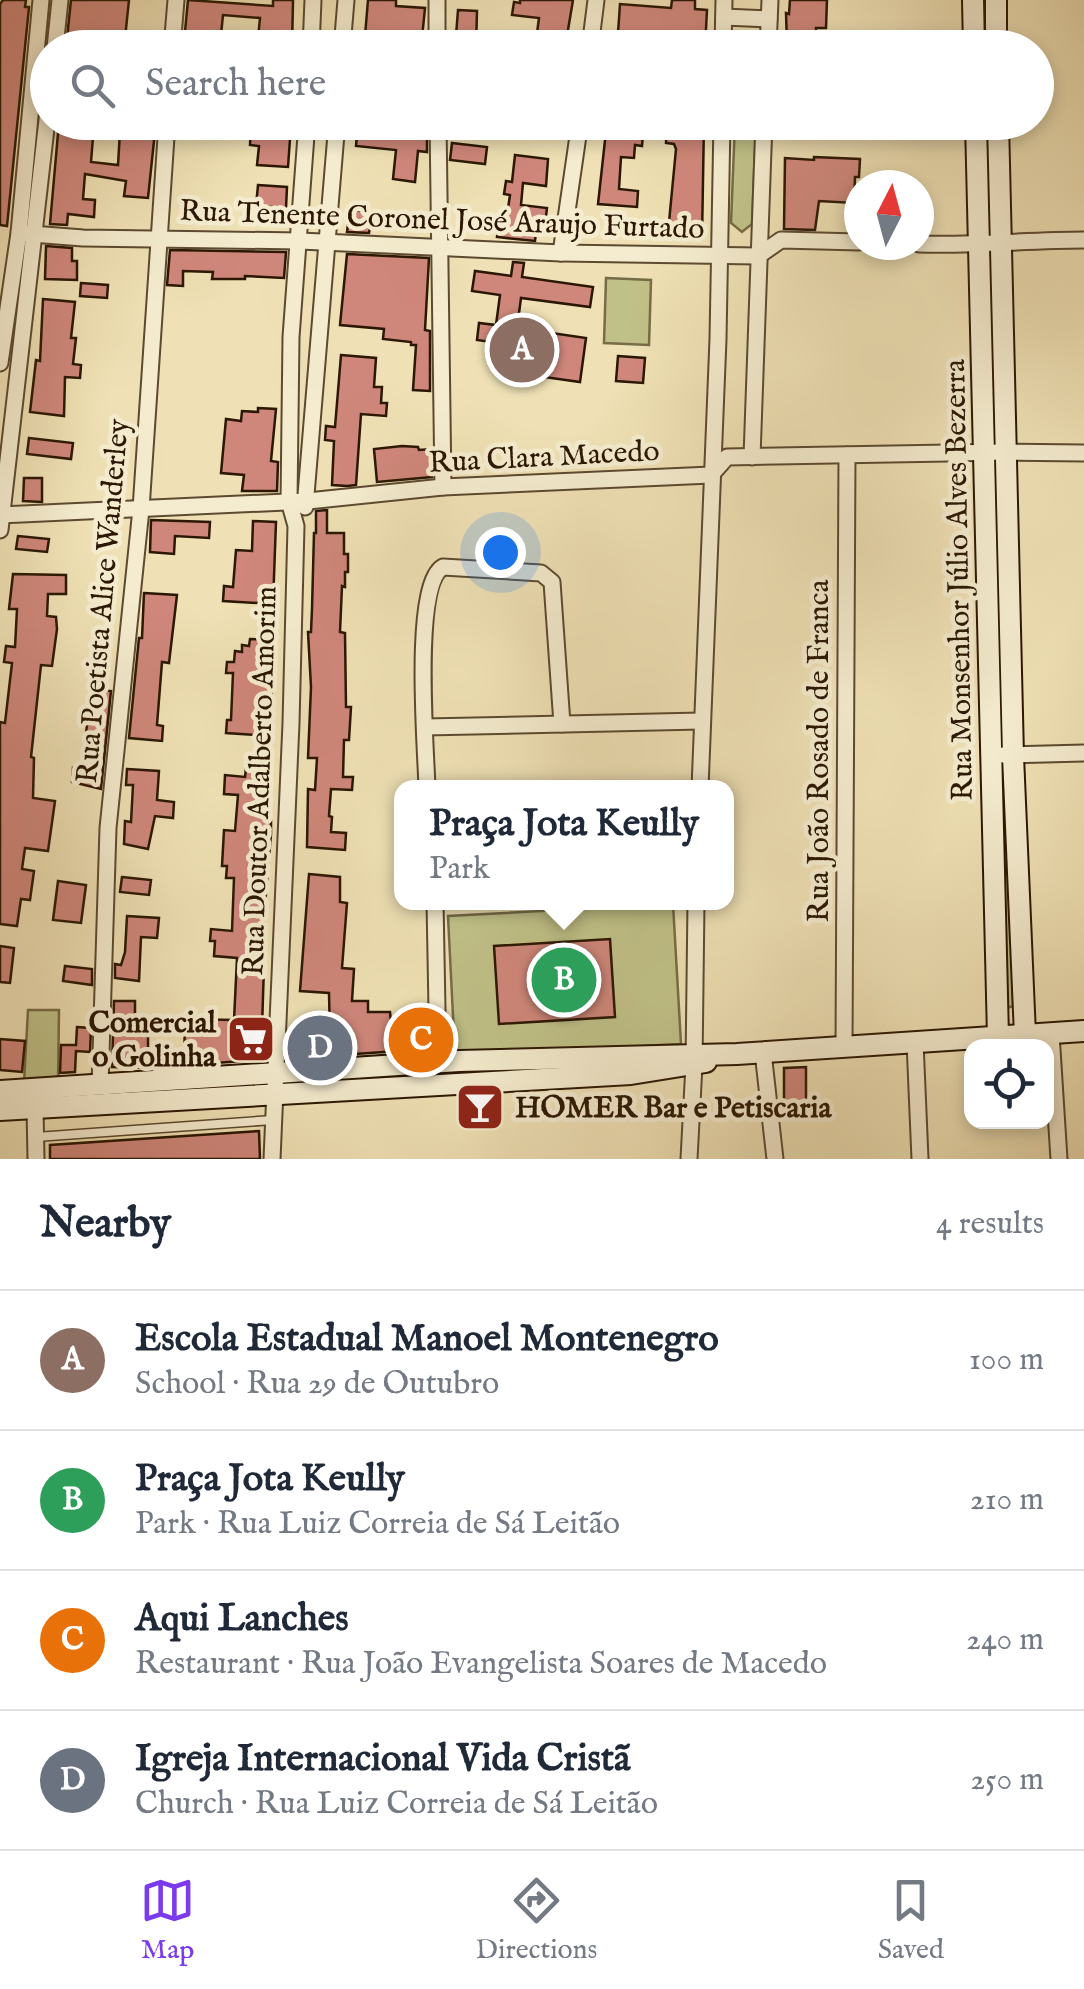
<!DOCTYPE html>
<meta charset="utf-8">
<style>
:root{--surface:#fff;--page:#f6f6f7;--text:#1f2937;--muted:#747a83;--line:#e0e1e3;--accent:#7c3aed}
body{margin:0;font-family:"IM FELL English",serif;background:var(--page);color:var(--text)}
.controls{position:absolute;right:30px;bottom:30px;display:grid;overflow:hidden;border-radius:20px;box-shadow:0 5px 15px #0003}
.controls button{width:90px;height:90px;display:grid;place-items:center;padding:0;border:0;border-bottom:2px solid var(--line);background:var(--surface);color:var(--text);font:50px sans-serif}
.compass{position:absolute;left:844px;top:170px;width:90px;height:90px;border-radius:50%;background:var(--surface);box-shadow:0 5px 15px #0003;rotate:6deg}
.you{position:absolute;left:500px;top:552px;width:35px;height:35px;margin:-25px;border:8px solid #fff;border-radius:50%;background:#1a73e8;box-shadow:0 0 0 15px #1a73e833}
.badge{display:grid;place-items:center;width:65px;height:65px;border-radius:50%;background:var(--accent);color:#fff;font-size:32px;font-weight:700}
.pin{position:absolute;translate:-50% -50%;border:5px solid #fff;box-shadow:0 2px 10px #0006}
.popup{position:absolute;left:394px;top:780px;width:340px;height:130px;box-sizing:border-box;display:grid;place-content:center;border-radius:20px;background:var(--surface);filter:drop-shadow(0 2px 8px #0005);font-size:32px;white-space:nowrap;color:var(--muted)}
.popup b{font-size:38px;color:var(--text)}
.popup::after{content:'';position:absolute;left:50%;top:100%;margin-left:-20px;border:20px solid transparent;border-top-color:var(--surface)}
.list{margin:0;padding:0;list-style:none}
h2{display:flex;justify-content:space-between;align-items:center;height:130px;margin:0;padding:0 40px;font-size:42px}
h2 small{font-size:32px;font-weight:400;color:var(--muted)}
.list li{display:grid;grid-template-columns:65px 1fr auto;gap:30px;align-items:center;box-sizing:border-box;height:140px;padding:0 40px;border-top:2px solid var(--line)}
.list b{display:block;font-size:38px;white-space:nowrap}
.list p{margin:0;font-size:32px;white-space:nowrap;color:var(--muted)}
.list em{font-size:32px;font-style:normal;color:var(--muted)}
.icon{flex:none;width:55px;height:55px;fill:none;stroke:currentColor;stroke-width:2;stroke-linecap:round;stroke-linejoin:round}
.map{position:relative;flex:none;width:1084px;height:1159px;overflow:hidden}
.search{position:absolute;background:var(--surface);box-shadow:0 5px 15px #0003;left:30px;right:30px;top:30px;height:110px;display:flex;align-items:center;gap:25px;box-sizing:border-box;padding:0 35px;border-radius:55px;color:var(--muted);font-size:38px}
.sheet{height:690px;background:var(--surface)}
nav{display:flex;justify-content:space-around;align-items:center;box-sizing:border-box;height:140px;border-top:2px solid var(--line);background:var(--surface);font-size:28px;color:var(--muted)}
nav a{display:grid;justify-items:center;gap:5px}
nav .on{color:var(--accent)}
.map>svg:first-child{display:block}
</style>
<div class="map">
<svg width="1084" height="1159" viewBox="0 0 1084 1159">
<rect width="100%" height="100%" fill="#efe1b5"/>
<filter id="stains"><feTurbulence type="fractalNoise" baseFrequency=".002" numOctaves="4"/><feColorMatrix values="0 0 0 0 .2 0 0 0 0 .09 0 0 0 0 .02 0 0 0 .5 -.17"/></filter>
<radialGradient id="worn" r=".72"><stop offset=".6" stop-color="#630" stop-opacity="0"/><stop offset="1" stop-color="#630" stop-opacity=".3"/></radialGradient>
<!-- green -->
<g fill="#c0c188" stroke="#766c46" stroke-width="2.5">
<path d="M 735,123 L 756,123 L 752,224 L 742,232 L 731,223 Z"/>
<path d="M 606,278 L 651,280 L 649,345 L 604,343 Z"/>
<path d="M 1002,773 L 1009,776 L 1013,1006 L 1007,1008 L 998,775 Z"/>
<path d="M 673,904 L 681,1044 L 455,1056 L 448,916 Z"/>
<path d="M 28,1010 L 59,1010 L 58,1082 L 24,1083 Z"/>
</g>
<!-- building -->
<g fill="#cf877b" stroke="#2b1703" stroke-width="2.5">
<path d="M 3,0 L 26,0 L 25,7 L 29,7 L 7,226 L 0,225 L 0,4 Z"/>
<path d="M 71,0 L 129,0 L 124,48 L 66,48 Z"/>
<path d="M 188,0 L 273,6 L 273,0 L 293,0 L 292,48 L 257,48 L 260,18 L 223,15 L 220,45 L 184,42 Z"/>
<path d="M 368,0 L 396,0 L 396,6 L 425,8 L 421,48 L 364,48 Z"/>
<path d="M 520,0 L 573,0 L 565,48 L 535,48 L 539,18 L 512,15 L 514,2 L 520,3 Z"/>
<path d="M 672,0 L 695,0 L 695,9 L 707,10 L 705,48 L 617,48 L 620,4 L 671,8 Z"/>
<path d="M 790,0 L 827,0 L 826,28 L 816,28 L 815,45 L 787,44 L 786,13 L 789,14 Z"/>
<path d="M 458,10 L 477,11 L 476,48 L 455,48 Z"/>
<path d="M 59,122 L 76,122 L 75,135 L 93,137 L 91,162 L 118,165 L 120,131 L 130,132 L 131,122 L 156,122 L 148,198 L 124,196 L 126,181 L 85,174 L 83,199 L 95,200 L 94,217 L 68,214 L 67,225 L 50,224 Z"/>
<path d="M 251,122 L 291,125 L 288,167 L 257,165 L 259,146 L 250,145 Z"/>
<path d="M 358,122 L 427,122 L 427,152 L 418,151 L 415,182 L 393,179 L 396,150 L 356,146 Z"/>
<path d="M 514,122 L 556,122 L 555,135 L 514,130 Z"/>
<path d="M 607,122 L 644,122 L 642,146 L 635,145 L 634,158 L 621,157 L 619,189 L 638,191 L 637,207 L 598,204 Z"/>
<path d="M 667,122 L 704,122 L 702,239 L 646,236 L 647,221 L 669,222 L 676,149 L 674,144 L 666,143 Z"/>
<path d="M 452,143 L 487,147 L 485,164 L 450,160 Z"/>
<path d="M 515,155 L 548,159 L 546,186 L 523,183 L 521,205 L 547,208 L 545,224 L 537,224 L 535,241 L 497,237 L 499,221 L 506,222 L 510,195 L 504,194 L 506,181 L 512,182 Z"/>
<path d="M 814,157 L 860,159 L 859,177 L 855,177 L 854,203 L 819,201 L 815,230 L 784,229 L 785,158 L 814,160 Z"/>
<path d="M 258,185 L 287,187 L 286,208 L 256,206 Z"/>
<path d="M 350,209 L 373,212 L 369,233 L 347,232 Z"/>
<path d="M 46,246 L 72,248 L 72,261 L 77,261 L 77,280 L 45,279 Z"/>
<path d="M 170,250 L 286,252 L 284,278 L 245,276 L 245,279 L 212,279 L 213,272 L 183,271 L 183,286 L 167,285 Z"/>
<path d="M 347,254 L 429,258 L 425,330 L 430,331 L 430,391 L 413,390 L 416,345 L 411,345 L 411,342 L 383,339 L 384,329 L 340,325 Z"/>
<path d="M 513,262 L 524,263 L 522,277 L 593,287 L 590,307 L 521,298 L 517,328 L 586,338 L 580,382 L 544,377 L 548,350 L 477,340 L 479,323 L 496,325 L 500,295 L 472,291 L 475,271 L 511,276 Z"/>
<path d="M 81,283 L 108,285 L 107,298 L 80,296 Z"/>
<path d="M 43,299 L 75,302 L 71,338 L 76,338 L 73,364 L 81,365 L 80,378 L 65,377 L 64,416 L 30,412 L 36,360 L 40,361 Z"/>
<path d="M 341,355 L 376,358 L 374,387 L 382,387 L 381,403 L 387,403 L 386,416 L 361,414 L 356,485 L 347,486 L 332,485 L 334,441 L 325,440 L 326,426 L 335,427 Z"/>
<path d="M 618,356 L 645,358 L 643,383 L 616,381 Z"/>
<path d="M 258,408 L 276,409 L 271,461 L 278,462 L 277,491 L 242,491 L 244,475 L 221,473 L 226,419 L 241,421 L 242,411 L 258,412 Z"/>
<path d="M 29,438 L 73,443 L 71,459 L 27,454 Z"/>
<path d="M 402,446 L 418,447 L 419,450 L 431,449 L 432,477 L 377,482 L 374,449 Z"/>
<path d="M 24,478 L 42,478 L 42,502 L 23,501 Z"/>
<path d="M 327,510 L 327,533 L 344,533 L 344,554 L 348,554 L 348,572 L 345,572 L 345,587 L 342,586 L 340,632 L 345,633 L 346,707 L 351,707 L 349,740 L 344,740 L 343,777 L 353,777 L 352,790 L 331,789 L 329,816 L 332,817 L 331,832 L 346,833 L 345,850 L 307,847 L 308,789 L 315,790 L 317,758 L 308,758 L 311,687 L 308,632 L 311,632 L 312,609 L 314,533 L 316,533 L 316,511 Z"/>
<path d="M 151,520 L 210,522 L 209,538 L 175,536 L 174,554 L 150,552 Z"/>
<path d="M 253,521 L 276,522 L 273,604 L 223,601 L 224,586 L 233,587 L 236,550 L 252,551 Z"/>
<path d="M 18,536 L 49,539 L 47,552 L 16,549 Z"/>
<path d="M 13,574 L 66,575 L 66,594 L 48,594 L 47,616 L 56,617 L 57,629 L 52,666 L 41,665 L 31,757 L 34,758 L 33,798 L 55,801 L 48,851 L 25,848 L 22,869 L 34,871 L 30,900 L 21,899 L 17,926 L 0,924 L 0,722 L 5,723 L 12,663 L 4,662 L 6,646 L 15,647 L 17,609 L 9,609 Z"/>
<path d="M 144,593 L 177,595 L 169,663 L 162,662 L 157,725 L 163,726 L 162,741 L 129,738 L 139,638 L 142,638 Z"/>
<path d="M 250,639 L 274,640 L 270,736 L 226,733 L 227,720 L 231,720 L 233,673 L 226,673 L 227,662 L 234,662 L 235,651 L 242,652 L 242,645 L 249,646 Z"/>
<path d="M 92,689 L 111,691 L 101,789 L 72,782 L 73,768 L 81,769 Z"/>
<path d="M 253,756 L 270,757 L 268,821 L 271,821 L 271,834 L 260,965 L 264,965 L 261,1060 L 184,1065 L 185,1019 L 234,1020 L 237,958 L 214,956 L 215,941 L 210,941 L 211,929 L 232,931 L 234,878 L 226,878 L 227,866 L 222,866 L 224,830 L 235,831 L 238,795 L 224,794 L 225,775 L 245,777 L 246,768 L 252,769 Z"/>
<path d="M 127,769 L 159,771 L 157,800 L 174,802 L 173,818 L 155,816 L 148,849 L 124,844 L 125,821 L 131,822 L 133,785 L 126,785 Z"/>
<path d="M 309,874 L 340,877 L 340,902 L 347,903 L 342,968 L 354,969 L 352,1001 L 368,1001 L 368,1012 L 390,1012 L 391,1022 L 415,1021 L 415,1026 L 425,1025 L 426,1049 L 299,1058 L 299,1039 L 330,1038 L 329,993 L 300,991 Z"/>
<path d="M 122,877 L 151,880 L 149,895 L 120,892 Z"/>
<path d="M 58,881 L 86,885 L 81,923 L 53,920 Z"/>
<path d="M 127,916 L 159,918 L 157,938 L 141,937 L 139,981 L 115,978 L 115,964 L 121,965 L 125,952 Z"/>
<path d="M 610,939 L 615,1017 L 499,1024 L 494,946 Z"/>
<path d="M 0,946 L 14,948 L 10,983 L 0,982 Z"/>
<path d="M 65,966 L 92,969 L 92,985 L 63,981 Z"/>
<path d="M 114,1001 L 135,1001 L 135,1029 L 148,1029 L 148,1068 L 112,1067 Z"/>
<path d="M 77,1027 L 91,1028 L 90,1052 L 76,1051 L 75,1072 L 60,1073 L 61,1045 L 76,1045 Z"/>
<path d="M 0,1039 L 25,1041 L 22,1072 L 0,1070 Z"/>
<path d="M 806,1067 L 806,1109 L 784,1109 L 784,1068 Z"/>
<path d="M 485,1096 L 487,1120 L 474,1121 L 472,1097 Z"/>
<path d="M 259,1131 L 260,1159 L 50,1159 L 50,1145 Z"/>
</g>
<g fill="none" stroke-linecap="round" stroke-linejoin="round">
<!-- lane casing -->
<g stroke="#5c4a30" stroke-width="11">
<path id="lane" d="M 36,1137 L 273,1120"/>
</g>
<!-- street casing -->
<g stroke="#5c4a30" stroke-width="19">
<g id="street">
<path d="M 437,0 L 437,48"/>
<path d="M 724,17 L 769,19"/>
<path d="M 55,48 L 60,0"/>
<path d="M 172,48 L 176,0"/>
<path d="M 311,48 L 313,0"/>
<path d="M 342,48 L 346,0"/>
<path d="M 590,48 L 596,0"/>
<path d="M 723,48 L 724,0"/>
<path d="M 768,48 L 770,0"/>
<path d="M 438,122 L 443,487"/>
<path d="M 19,233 L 83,238 L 300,241 L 561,253 L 758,256 L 781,240 L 859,242"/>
<path d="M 919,244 C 974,246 1028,240 1084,240"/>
<path d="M 561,253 L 580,122"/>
<path d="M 0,363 L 19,233 L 41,0"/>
<path d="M 752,457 L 764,122"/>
<path d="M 305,507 L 337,122"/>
<path d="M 0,515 L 308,501 L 443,487 L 711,475 L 727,457 L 1006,452 L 1084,453"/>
<path d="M 0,530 L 48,111"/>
<path d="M 425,727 L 701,721"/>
<path d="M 1003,755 L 1084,753"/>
<path d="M 427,788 C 426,749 412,585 443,567 L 541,573 L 552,582 L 562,724"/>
<path d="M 700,788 L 718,339 L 722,122"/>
<path d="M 435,902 L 438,1063"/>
<path d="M 1051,1034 L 1059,1159"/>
<path d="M 915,1042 L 920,1159"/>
<path d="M 844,1047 L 847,455"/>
<path d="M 763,1052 L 775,1159"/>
<path d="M 100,1086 L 108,828 L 141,509 L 167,122"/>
<path d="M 35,1108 L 36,1159"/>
<path d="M 272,1159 L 291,723 L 296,526 L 289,501 L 291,337 L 307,122"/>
<path d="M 689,1159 L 694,1065 L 696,902"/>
</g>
</g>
<!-- secondary casing -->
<g stroke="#2b1703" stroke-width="24">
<g id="secondary">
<path d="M 973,0 L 974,48"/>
<path d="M 996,0 L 996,48"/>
<path d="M 976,122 L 998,1037"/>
<path d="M 998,122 L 1013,756 L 1025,1035"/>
<path d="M 0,1091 L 459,1061 L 737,1054 L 1084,1031"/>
<path d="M 0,1110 L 631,1074 L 706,1062"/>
</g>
</g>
<!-- lane -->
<use href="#lane" stroke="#f5eccf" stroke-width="8"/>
<!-- street -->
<use href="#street" stroke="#f5eccf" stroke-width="15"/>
<!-- secondary -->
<use href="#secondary" stroke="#f5eccf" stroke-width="20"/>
</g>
<!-- icons -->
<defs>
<g id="supermarket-square" transform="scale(2.5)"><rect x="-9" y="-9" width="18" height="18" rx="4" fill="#8f2418" stroke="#f5eccf"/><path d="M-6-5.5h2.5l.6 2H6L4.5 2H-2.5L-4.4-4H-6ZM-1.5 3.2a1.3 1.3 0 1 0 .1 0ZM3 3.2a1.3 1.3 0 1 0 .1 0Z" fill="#fff"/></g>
<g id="bar-square" transform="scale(2.5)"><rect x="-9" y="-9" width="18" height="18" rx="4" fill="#8f2418" stroke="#f5eccf"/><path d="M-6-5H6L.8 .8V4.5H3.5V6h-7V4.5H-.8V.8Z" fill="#fff"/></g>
</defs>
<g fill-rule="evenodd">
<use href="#supermarket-square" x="251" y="1039"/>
<use href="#bar-square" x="480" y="1107"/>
</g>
<g text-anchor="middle" stroke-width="9" stroke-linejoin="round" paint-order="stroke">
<!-- street labels -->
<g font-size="30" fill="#2b1703" stroke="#f5eccf">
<text transform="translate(442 219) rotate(2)" y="10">Rua Tenente Coronel José Araujo Furtado</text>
<text transform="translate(544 456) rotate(-3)" y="10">Rua Clara Macedo</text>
<text transform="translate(958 580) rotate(-91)" y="10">Rua Monsenhor Júlio Alves Bezerra</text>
<text transform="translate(102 601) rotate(-85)" y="10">Rua Poetista Alice Wanderley</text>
<text transform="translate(818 751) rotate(-90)" y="10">Rua João Rosado de Franca</text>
<text transform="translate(259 781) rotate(-88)" y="10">Rua Doutor Adalberto Amorim</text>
</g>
<!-- poi labels -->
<g font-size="30" font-weight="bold" fill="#2b1703" stroke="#f5eccf" text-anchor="end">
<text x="216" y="1032">Comercial<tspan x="216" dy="34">o Golinha</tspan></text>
<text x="515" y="1117" text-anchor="start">HOMER Bar e Petiscaria</text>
</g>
</g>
<rect width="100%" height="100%" filter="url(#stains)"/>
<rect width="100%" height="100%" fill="url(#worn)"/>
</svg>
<div class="controls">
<button><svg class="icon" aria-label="locate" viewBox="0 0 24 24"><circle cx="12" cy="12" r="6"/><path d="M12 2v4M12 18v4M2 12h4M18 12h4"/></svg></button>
</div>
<svg class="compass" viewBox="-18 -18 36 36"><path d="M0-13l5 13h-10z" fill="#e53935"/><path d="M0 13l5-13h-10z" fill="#747a83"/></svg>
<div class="you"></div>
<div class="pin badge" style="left:522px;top:350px;background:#8d6e63">A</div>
<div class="pin badge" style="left:564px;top:980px;background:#2e9e5b">B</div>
<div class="popup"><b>Praça Jota Keully</b>Park</div>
<div class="pin badge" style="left:421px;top:1040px;background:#e8710a">C</div>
<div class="pin badge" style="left:320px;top:1048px;background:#6b7280">D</div>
<div class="search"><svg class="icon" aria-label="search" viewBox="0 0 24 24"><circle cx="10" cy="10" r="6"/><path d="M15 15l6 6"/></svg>Search here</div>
</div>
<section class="sheet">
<h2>Nearby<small>4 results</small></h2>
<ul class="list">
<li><span class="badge" style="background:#8d6e63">A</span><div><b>Escola Estadual Manoel Montenegro</b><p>School · Rua 29 de Outubro</p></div><em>100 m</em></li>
<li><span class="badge" style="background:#2e9e5b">B</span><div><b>Praça Jota Keully</b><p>Park · Rua Luiz Correia de Sá Leitão</p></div><em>210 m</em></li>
<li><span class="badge" style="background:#e8710a">C</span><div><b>Aqui Lanches</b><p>Restaurant · Rua João Evangelista Soares de Macedo</p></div><em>240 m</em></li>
<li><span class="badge" style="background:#6b7280">D</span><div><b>Igreja Internacional Vida Cristã</b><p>Church · Rua Luiz Correia de Sá Leitão</p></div><em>250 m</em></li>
</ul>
</section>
<nav>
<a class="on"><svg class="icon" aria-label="map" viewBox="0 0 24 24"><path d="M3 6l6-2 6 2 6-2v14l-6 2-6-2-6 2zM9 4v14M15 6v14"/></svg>Map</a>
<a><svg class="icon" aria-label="directions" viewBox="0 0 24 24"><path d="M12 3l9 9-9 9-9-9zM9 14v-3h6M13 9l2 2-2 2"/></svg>Directions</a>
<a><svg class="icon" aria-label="saved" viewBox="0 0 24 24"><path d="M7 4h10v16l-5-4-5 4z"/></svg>Saved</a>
</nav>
